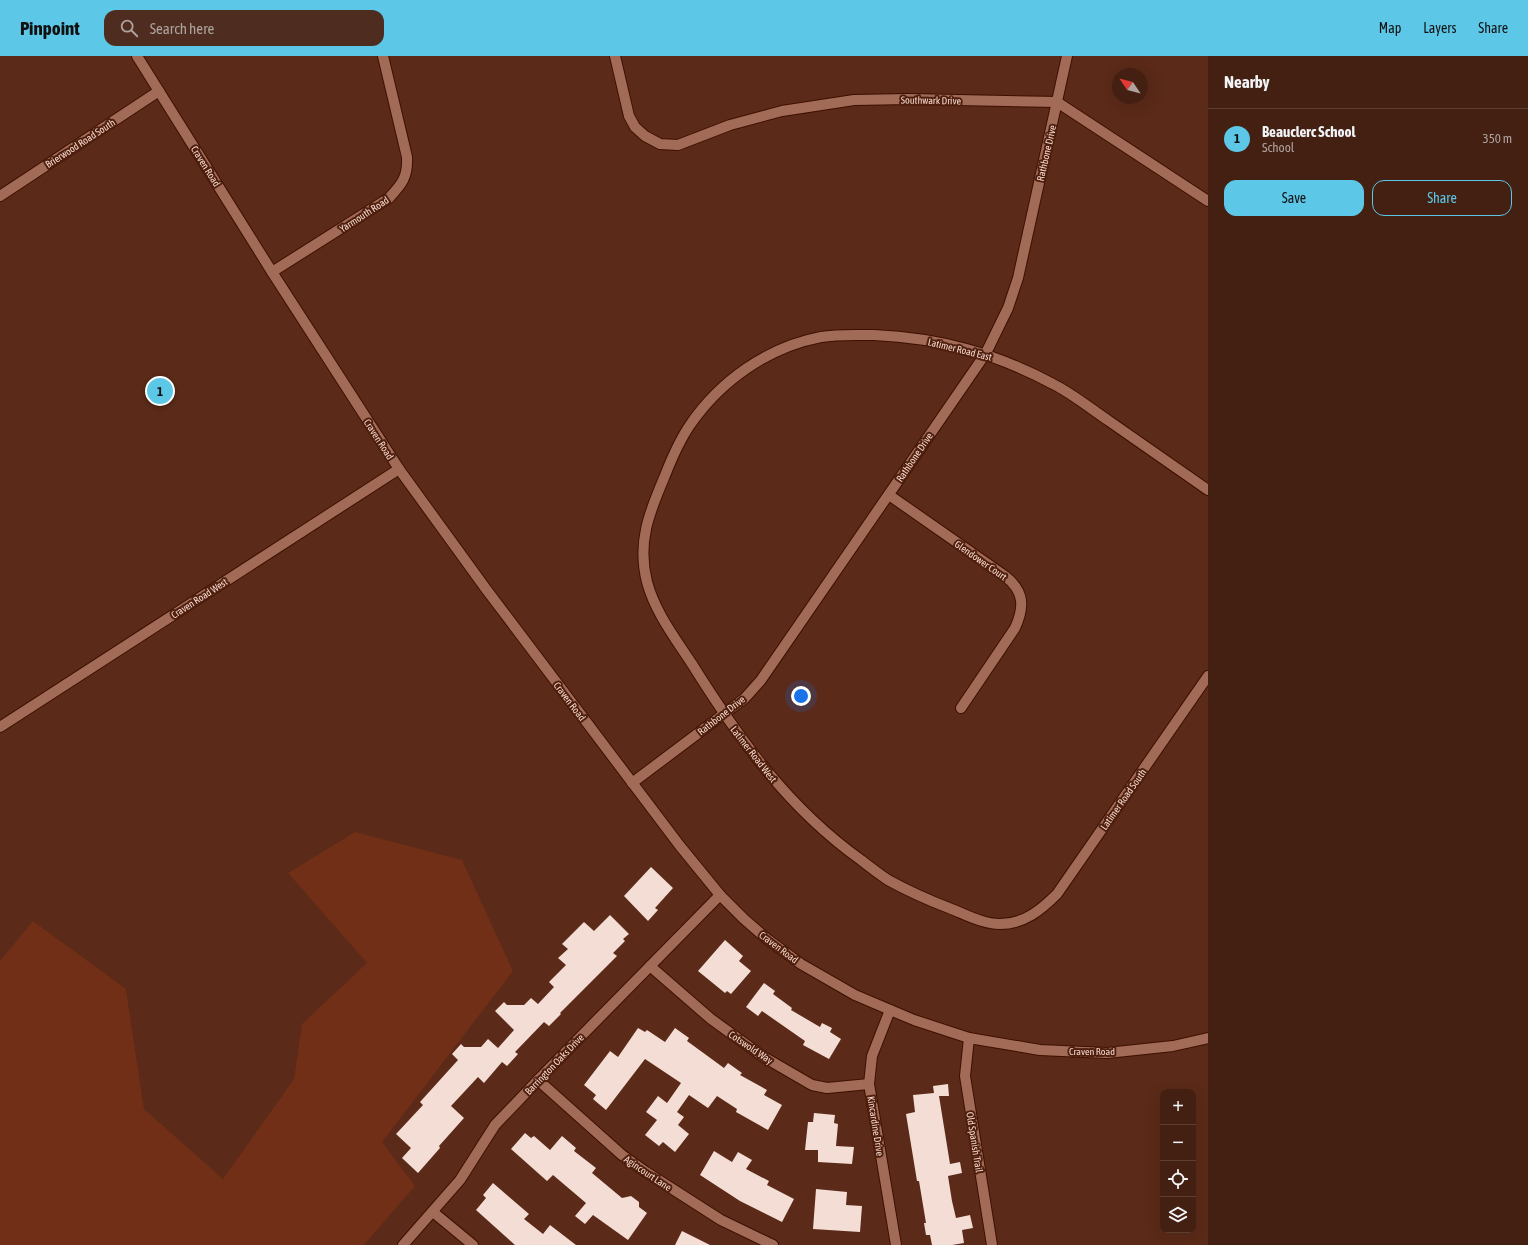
<!DOCTYPE html>
<meta charset="utf-8">
<style>
:root{--surface:#442012;--page:#4e2d20;--text:#f1f3f6;--muted:#afa39f;--line:#5c3e32;--accent:#5cc7e7}
body{margin:0;font-family:"Asap Condensed",sans-serif;background:var(--page);color:var(--text)}
.controls{position:absolute;right:12px;bottom:12px;display:grid;overflow:hidden;border-radius:8px;box-shadow:0 4px 16px #0002}
.controls button{width:36px;height:36px;display:grid;place-items:center;padding:0;border:0;border-bottom:1px solid var(--line);background:var(--surface);color:var(--text);font:20px sans-serif}
.compass{position:absolute;left:1112px;top:12px;width:36px;height:36px;border-radius:50%;background:var(--surface);box-shadow:0 4px 16px #0002;rotate:305deg}
.you{position:absolute;left:801px;top:640px;width:14px;height:14px;margin:-10px;border:3px solid #fff;border-radius:50%;background:#1a73e8;box-shadow:0 0 0 6px #1a73e833}
.badge{display:grid;place-items:center;width:26px;height:26px;border-radius:50%;background:var(--accent);color:#111;font-size:13px;font-weight:700}
.pin{position:absolute;translate:-50% -50%;border:2px solid #fff;box-shadow:0 1px 4px #0006}
.list{margin:0;padding:0;list-style:none}
h2{display:flex;justify-content:space-between;align-items:center;height:52px;margin:0;padding:0 16px;font-size:17px}
h2 small{font-size:13px;font-weight:400;color:var(--muted)}
.list li{display:grid;grid-template-columns:26px 1fr auto;gap:12px;align-items:center;box-sizing:border-box;height:60px;padding:0 16px;border-top:1px solid var(--line)}
.list b{display:block;font-size:15px;white-space:nowrap}
.list p{margin:0;font-size:13px;white-space:nowrap;color:var(--muted)}
.list em{font-size:13px;font-style:normal;color:var(--muted)}
.actions{display:flex;gap:8px;padding:12px 16px}
.actions a{flex:1;padding:9px 0;border:1px solid var(--accent);border-radius:12px;text-align:center;font-size:14px;color:var(--accent)}
.actions .main{background:var(--accent);color:#111}
.icon{flex:none;width:22px;height:22px;fill:none;stroke:currentColor;stroke-width:2;stroke-linecap:round;stroke-linejoin:round}
.map{position:relative;flex:none;width:1208px;height:1189px;overflow:hidden}
header{display:flex;align-items:center;gap:24px;box-sizing:border-box;height:56px;padding:0 20px;background:var(--accent);color:#111}
header strong{font-size:19px}
nav{display:flex;gap:22px;margin-inline-start:auto;font-size:14px}
.search{width:280px;height:36px;background:var(--page);display:flex;align-items:center;gap:10px;box-sizing:border-box;padding:0 14px;border-radius:12px;color:var(--muted);font-size:15px}
main{display:flex}
aside{flex:1;background:var(--surface)}
.map>svg:first-child{display:block}
</style>
<header>
<strong>Pinpoint</strong>
<div class="search"><svg class="icon" aria-label="search" viewBox="0 0 24 24"><circle cx="10" cy="10" r="6"/><path d="M15 15l6 6"/></svg>Search here</div>
<nav><a>Map</a><a>Layers</a><a>Share</a></nav>
</header>
<main>
<div class="map">
<svg width="1208" height="1189" viewBox="0 0 1208 1189">
<rect width="100%" height="100%" fill="#5b2a18"/>
<!-- green -->
<path fill="#702f16" d="M 355,776 L 462,804 L 513,915 L 382,1086 L 415,1130 L 364,1189 L 0,1189 L 0,905 L 33,865 L 126,933 L 144,1053 L 223,1123 L 294,1023 L 302,968 L 367,907 L 288,817 Z"/>
<!-- building -->
<g fill="#f3ddd5">
<path d="M 651,811 L 673,832 L 655,852 L 658,854 L 648,865 L 624,840 Z"/>
<path d="M 610,859 L 629,878 L 623,883 L 625,885 L 613,897 L 617,900 L 560,957 L 561,958 L 549,970 L 544,966 L 515,996 L 518,998 L 507,1010 L 502,1006 L 484,1027 L 478,1021 L 451,1050 L 464,1062 L 439,1090 L 440,1092 L 418,1117 L 402,1102 L 411,1092 L 396,1078 L 423,1049 L 420,1046 L 458,1004 L 452,998 L 461,988 L 464,991 L 481,991 L 488,983 L 498,992 L 514,974 L 495,955 L 504,946 L 507,949 L 524,949 L 531,942 L 538,948 L 554,931 L 549,926 L 566,909 L 558,902 L 568,893 L 562,888 L 584,866 L 594,875 Z"/>
<path d="M 725,884 L 743,900 L 739,905 L 751,915 L 731,938 L 727,935 L 725,937 L 698,915 Z"/>
<path d="M 764,927 L 775,935 L 773,938 L 792,952 L 791,954 L 820,971 L 822,967 L 832,972 L 830,976 L 841,983 L 829,1003 L 803,989 L 805,985 L 762,955 L 758,960 L 746,951 Z"/>
<path d="M 638,972 L 645,976 L 647,974 L 665,986 L 675,972 L 689,982 L 687,985 L 724,1012 L 728,1007 L 742,1017 L 740,1019 L 767,1034 L 764,1039 L 782,1049 L 768,1074 L 736,1056 L 737,1053 L 717,1040 L 708,1052 L 689,1039 L 677,1056 L 684,1061 L 678,1069 L 689,1078 L 675,1096 L 663,1086 L 659,1090 L 645,1079 L 657,1064 L 646,1056 L 658,1040 L 667,1047 L 681,1027 L 645,1003 L 606,1054 L 593,1043 L 596,1039 L 584,1029 L 610,995 L 618,1001 Z"/>
<path d="M 948,1028 L 949,1040 L 939,1040 L 950,1108 L 960,1106 L 962,1117 L 948,1120 L 952,1145 L 956,1162 L 970,1159 L 973,1172 L 962,1174 L 964,1187 L 952,1189 L 932,1189 L 930,1179 L 926,1179 L 924,1167 L 926,1167 L 919,1125 L 917,1125 L 906,1058 L 915,1056 L 913,1039 L 934,1037 L 933,1030 Z"/>
<path d="M 814,1057 L 835,1059 L 834,1067 L 838,1068 L 836,1090 L 854,1091 L 852,1108 L 818,1106 L 818,1094 L 805,1094 L 808,1066 L 813,1066 Z"/>
<path d="M 525,1077 L 531,1082 L 534,1080 L 550,1094 L 562,1080 L 576,1092 L 574,1095 L 596,1112 L 592,1117 L 622,1142 L 631,1140 L 639,1146 L 639,1151 L 647,1157 L 628,1184 L 593,1159 L 585,1168 L 575,1160 L 586,1147 L 553,1119 L 547,1125 L 511,1093 Z"/>
<path d="M 714,1095 L 732,1106 L 738,1096 L 752,1104 L 746,1113 L 769,1125 L 767,1129 L 794,1143 L 782,1166 L 740,1145 L 700,1119 Z"/>
<path d="M 493,1127 L 529,1158 L 524,1163 L 543,1178 L 550,1169 L 576,1189 L 515,1189 L 476,1154 L 486,1142 L 483,1139 Z"/>
<path d="M 816,1133 L 847,1136 L 846,1149 L 862,1150 L 860,1176 L 813,1173 Z"/>
<path d="M 682,1175 L 710,1189 L 675,1189 Z"/>
</g>
<g fill="none" stroke-linecap="round" stroke-linejoin="round">
<!-- street casing -->
<g stroke="#3e1000" stroke-width="12">
<g id="street">
<path d="M 615,0 L 629,60 L 635,71 L 645,80 L 660,88 L 678,89 L 730,69 L 782,55 L 854,44 L 909,43 L 1057,46 L 1208,145"/>
<path d="M 0,140 L 159,35"/>
<path d="M 272,216 L 389,142 C 402,128 408,121 407,101 L 383,0"/>
<path d="M 1208,434 C 1175,411 1142,388 1109,365 C 1091,353 1073,338 1053,328 C 995,297 940,282 874,279 C 856,279 838,278 821,281 C 768,291 720,325 690,369 C 679,385 671,404 664,422 C 649,457 637,487 647,526 C 655,556 675,582 692,608 C 739,683 788,752 861,804 C 870,811 879,818 888,824 C 908,835 928,844 949,852 C 965,858 982,868 1000,868 C 1024,868 1041,854 1057,838 L 1208,620"/>
<path d="M 889,439 L 1005,520 C 1024,535 1025,550 1015,572 L 961,652"/>
<path d="M 0,671 L 399,413"/>
<path d="M 632,727 L 737,648 L 745,642 L 761,624 L 986,297 L 1008,252 L 1018,222 L 1067,0"/>
<path d="M 650,910 L 711,963 L 762,1000 L 812,1029 L 827,1032 L 869,1028"/>
<path d="M 890,954 L 872,1000 L 869,1028 L 896,1189"/>
<path d="M 969,982 L 965,1020 L 992,1189"/>
<path d="M 538,1024 L 622,1099 L 646,1116 L 721,1164 L 773,1189"/>
<path d="M 433,1156 L 473,1189"/>
<path d="M 403,1189 L 460,1124 L 495,1069 L 538,1024 L 720,839"/>
</g>
</g>
<!-- secondary casing -->
<g stroke="#3e1000" stroke-width="12">
<path id="secondary" d="M 137,0 L 272,216 L 399,413 L 486,533 L 680,790 L 720,839 L 744,863 L 767,883 L 801,908 L 855,939 L 914,964 L 969,982 L 1040,994 L 1107,997 L 1173,990 L 1208,982"/>
</g>
<!-- street -->
<use href="#street" stroke="#a26b57" stroke-width="10"/>
<!-- secondary -->
<use href="#secondary" stroke="#a26b57" stroke-width="10"/>
</g>
<g text-anchor="middle" stroke-width="4" stroke-linejoin="round" paint-order="stroke">
<!-- street labels -->
<g font-size="10" fill="#f7d8cd" stroke="#4f1f0e">
<text transform="translate(931 44) rotate(1)" y="4">Southwark Drive</text>
<text transform="translate(80 87) rotate(-33)" y="4">Brierwood Road South</text>
<text transform="translate(1046 97) rotate(-77)" y="4">Rathbone Drive</text>
<text transform="translate(206 110) rotate(58)" y="4">Craven Road</text>
<text transform="translate(364 158) rotate(-33)" y="4">Yarmouth Road</text>
<text transform="translate(960 293) rotate(14)" y="4">Latimer Road East</text>
<text transform="translate(379 383) rotate(57)" y="4">Craven Road</text>
<text transform="translate(914 401) rotate(-56)" y="4">Rathbone Drive</text>
<text transform="translate(981 504) rotate(35)" y="4">Glendower Court</text>
<text transform="translate(199 542) rotate(-33)" y="4">Craven Road West</text>
<text transform="translate(570 645) rotate(53)" y="4">Craven Road</text>
<text transform="translate(721 659) rotate(-38)" y="4">Rathbone Drive</text>
<text transform="translate(754 698) rotate(52)" y="4">Latimer Road West</text>
<text transform="translate(1123 743) rotate(-55)" y="4">Latimer Road South</text>
<text transform="translate(779 891) rotate(37)" y="4">Craven Road</text>
<text transform="translate(751 991) rotate(34)" y="4">Cotswold Way</text>
<text x="1092" y="999">Craven Road</text>
<text transform="translate(554 1008) rotate(-46)" y="4">Barrington Oaks Drive</text>
<text transform="translate(876 1070) rotate(81)" y="4">Kincardine Drive</text>
<text transform="translate(975 1086) rotate(81)" y="4">Old Spanish Trail</text>
<text transform="translate(648 1117) rotate(34)" y="4">Agincourt Lane</text>
</g>
</g>
</svg>
<div class="controls">
<button>+</button>
<button>−</button>
<button><svg class="icon" aria-label="locate" viewBox="0 0 24 24"><circle cx="12" cy="12" r="6"/><path d="M12 2v4M12 18v4M2 12h4M18 12h4"/></svg></button>
<button><svg class="icon" aria-label="layers" viewBox="0 0 24 24"><path d="M12 4l9 5-9 5-9-5zM3 14l9 5 9-5"/></svg></button>
</div>
<svg class="compass" viewBox="-18 -18 36 36"><path d="M0-13l5 13h-10z" fill="#e53935"/><path d="M0 13l5-13h-10z" fill="#afa39f"/></svg>
<div class="you"></div>
<div class="pin badge" style="left:160px;top:335px">1</div>
</div>
<aside>
<h2>Nearby<small></small></h2>
<ul class="list">
<li><span class="badge">1</span><div><b>Beauclerc School</b><p>School</p></div><em>350 m</em></li>
</ul>
<div class="actions"><a class="main">Save</a><a>Share</a></div>
</aside>
</main>
